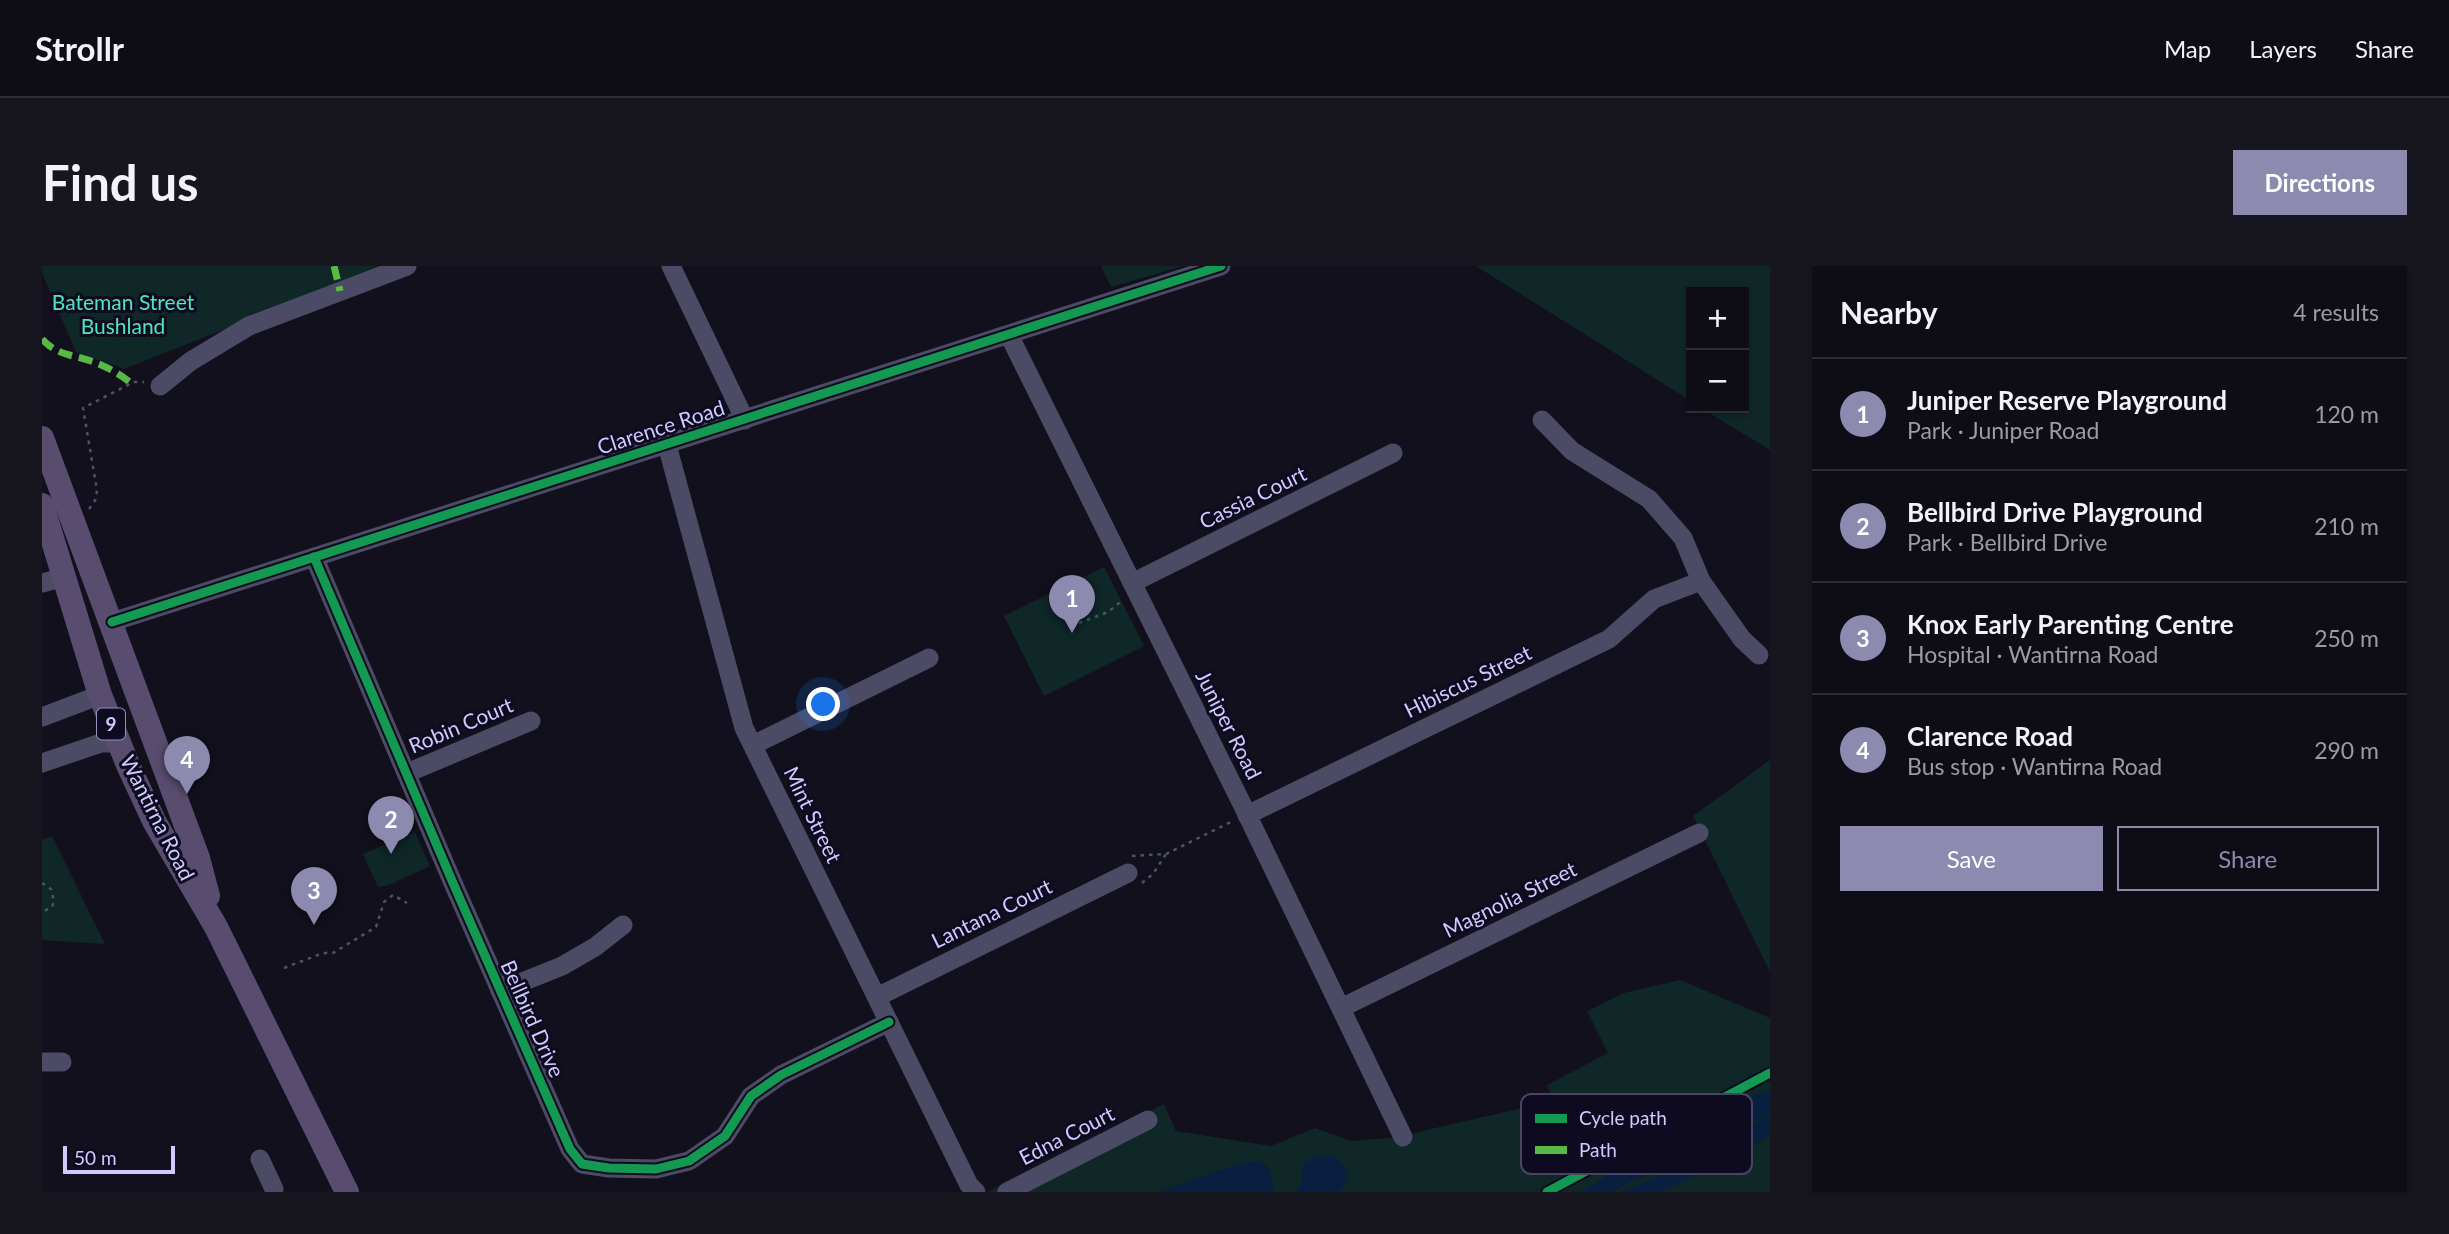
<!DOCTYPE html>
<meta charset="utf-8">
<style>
:root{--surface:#0e0c15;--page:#17151e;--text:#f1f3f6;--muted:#9b9ba0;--line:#2e2c34;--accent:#8d8ab0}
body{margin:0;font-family:Lato,sans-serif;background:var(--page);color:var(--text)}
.controls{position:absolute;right:21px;top:21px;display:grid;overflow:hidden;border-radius:0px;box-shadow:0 2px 5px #0004}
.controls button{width:63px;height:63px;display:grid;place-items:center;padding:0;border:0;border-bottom:2px solid var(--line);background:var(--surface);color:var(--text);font:35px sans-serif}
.scale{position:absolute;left:21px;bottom:18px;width:112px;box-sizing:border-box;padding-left:7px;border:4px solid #cfcbff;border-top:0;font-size:19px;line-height:24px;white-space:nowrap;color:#cfcbff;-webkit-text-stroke:5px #0e0b21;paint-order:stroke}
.you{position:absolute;left:782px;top:439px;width:24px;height:24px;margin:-18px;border:5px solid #fff;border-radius:50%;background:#1a73e8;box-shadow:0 0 0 10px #1a73e833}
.badge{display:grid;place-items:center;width:46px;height:46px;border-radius:50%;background:var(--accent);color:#fff;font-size:23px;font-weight:700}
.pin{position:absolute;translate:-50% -58px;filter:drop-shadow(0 2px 4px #0008)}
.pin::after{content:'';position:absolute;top:37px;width:24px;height:21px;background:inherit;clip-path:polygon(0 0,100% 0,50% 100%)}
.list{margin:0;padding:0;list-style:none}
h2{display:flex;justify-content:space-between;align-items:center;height:91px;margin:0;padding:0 28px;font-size:30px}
h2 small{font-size:23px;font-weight:400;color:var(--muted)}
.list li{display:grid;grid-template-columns:46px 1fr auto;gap:21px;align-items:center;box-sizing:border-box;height:112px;padding:0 28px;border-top:2px solid var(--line)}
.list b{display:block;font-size:26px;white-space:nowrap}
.list p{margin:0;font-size:23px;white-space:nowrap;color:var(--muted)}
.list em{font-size:23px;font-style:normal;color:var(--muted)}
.actions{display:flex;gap:14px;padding:21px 28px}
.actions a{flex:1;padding:16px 0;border:2px solid var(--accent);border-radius:0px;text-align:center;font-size:24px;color:var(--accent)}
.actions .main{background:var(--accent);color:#fff}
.map{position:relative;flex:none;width:1728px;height:926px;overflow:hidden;border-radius:0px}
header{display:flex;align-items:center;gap:42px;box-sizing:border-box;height:98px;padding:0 35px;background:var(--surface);border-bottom:2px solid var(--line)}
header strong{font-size:33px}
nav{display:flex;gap:38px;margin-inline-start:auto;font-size:24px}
.intro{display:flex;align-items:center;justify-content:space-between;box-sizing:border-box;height:168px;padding:0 42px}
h1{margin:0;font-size:49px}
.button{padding:18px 32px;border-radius:0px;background:var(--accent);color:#fff;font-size:24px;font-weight:700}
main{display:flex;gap:42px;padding:0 42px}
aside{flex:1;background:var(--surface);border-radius:0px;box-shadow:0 2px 5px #0004}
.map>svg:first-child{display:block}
</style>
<header>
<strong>Strollr</strong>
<nav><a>Map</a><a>Layers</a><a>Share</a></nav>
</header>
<div class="intro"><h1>Find us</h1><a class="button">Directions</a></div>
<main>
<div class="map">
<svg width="1728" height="926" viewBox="0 0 1728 926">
<rect width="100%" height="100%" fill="#12101c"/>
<!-- green -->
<g fill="#0f2727">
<path d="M 0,0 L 344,0 L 82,103 L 34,86 L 0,7 Z"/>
<path d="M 1059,0 L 1142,0 L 1069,21 Z"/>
<path d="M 1434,0 L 1728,0 L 1728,184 L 1659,142 L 1702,142 L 1702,26 L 1649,26 L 1649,135 Z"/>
<path d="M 1062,301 L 1102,380 L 1002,430 L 962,350 Z"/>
<path d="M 1728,494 L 1728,706 L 1651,550 Z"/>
<path d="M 373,566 L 388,600 L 347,619 L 336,621 L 321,588 Z"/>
<path d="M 10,570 L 63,678 L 0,674 L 0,574 Z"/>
<path d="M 1638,714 L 1728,752 L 1728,926 L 945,926 L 1122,838 L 1134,865 L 1229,880 L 1273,862 L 1309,875 L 1361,871 L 1380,865 L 1511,835 L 1505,819 L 1566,787 L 1545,745 L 1582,727 Z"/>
</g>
<!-- water -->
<g fill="#091f40">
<path d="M 1728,823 L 1728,847 L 1693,862 L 1658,889 L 1623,906 L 1609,908 L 1586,916 L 1570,926 L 1537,926 L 1621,879 L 1667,859 L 1708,832 Z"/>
<path d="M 1728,849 L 1728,869 L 1678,898 L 1619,926 L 1579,926 C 1607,915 1632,905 1658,891 C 1683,877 1701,860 1728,849 Z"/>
<path d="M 1292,889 L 1301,899 L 1306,910 L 1299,925 L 1254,926 L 1259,918 L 1261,898 L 1273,891 Z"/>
<path d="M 1218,894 L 1228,904 L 1232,926 L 1115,926 L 1187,901 Z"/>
</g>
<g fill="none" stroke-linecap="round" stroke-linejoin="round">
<!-- path -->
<g stroke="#465765" stroke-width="2.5" stroke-dasharray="3.5 5" stroke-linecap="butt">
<path d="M 47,243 L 54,233 L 55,224 L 41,142 L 92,116 L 102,116"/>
<path d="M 1037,357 L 1066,346 L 1081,334"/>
<path d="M 1090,590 L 1124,588 L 1191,555"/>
<path d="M 0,617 L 9,623 L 12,635 L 10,641 L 0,646"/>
<path d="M 1100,617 L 1111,608 L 1124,588"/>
<path d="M 242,702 L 281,687 L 291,687 L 334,661 L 342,636 L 351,629 L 365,637"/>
</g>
<!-- minor -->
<g stroke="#4b4b65" stroke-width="19">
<path d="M 629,0 L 703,154"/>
<path d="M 967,69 L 1199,536 L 1361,871"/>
<path d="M 118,120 L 149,95 L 207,60 L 365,0"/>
<path d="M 1500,154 L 1530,185 L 1607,233 L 1641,272 L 1659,315 L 1700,373 L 1717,389"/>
<path d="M 625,179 L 702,462 L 927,919 L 934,926"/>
<path d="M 272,291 L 411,617 L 528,883 L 540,898 L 567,902 L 614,903 L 647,895 L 683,870 L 709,830 L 739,809 L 847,756"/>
<path d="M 0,317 L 23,311"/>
<path d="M 1090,317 L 1351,187"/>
<path d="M 70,356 L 1179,0"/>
<path d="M 0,451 L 58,429"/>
<path d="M 711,479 L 887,392"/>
<path d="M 0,497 L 59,477 L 77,477"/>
<path d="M 365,507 L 489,455"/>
<path d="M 1205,549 L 1567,373 L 1612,333 L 1659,315"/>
<path d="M 458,725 L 520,700 L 553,681 L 581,659"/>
<path d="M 835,731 L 1086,607"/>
<path d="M 1299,742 L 1657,567"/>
<path d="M 0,796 L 20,796"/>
<path d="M 218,893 L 232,923"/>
<path d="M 965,926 L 1106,854"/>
</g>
<!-- major -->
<g stroke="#594d6f" stroke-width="24">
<path d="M 0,172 L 156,592 L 166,630"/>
<path d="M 0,239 L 58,429 L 86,499 L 112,555 L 174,661 L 305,926"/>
</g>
<!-- quiet -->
<g stroke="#58b947" stroke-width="7" stroke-dasharray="14 7" stroke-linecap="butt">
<path d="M 292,0 L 298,25"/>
<path d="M 0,73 C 12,86 23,88 39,92 C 58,97 74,105 89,117"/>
</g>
<!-- cycleway casing -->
<g stroke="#0e0b21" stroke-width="13">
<g id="cycleway">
<path d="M 272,291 L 411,617 L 528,883 L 540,898 L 567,902 L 614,903 L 647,895 L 683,870 L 709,830 L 739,809 L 847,756"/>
<path d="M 70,356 L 1179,0"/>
<path d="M 1505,926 L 1728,807"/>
</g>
</g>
<!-- cycleway -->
<use href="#cycleway" stroke="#139951" stroke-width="9"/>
</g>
<g text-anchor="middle" stroke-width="6" stroke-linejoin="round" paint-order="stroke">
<!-- shield labels -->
<rect fill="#0e0b21" stroke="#9591bc" stroke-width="2" x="55" y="442.5" width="28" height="31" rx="5"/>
<g font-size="19" font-weight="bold" fill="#cfcbff">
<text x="69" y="465">9</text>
</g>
<!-- park labels -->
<g font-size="21" fill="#50e6bb" stroke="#0e0b21">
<text x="81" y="44">Bateman Street<tspan x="81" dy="24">Bushland</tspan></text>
</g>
<!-- street labels -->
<g font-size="21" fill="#cfcbff" stroke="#0e0b21">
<text transform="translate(619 162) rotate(-18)" y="7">Clarence Road</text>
<text transform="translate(1211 232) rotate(-26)" y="7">Cassia Court</text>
<text transform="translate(1426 416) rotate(-26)" y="7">Hibiscus Street</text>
<text transform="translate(1186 459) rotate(63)" y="7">Juniper Road</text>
<text transform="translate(419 460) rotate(-23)" y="7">Robin Court</text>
<text transform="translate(770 549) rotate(64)" y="7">Mint Street</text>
<text transform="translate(115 552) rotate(63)" y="7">Wantirna Road</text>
<text transform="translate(1468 634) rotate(-26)" y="7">Magnolia Street</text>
<text transform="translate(950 648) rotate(-26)" y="7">Lantana Court</text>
<text transform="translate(490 753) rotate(66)" y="7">Bellbird Drive</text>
<text transform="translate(1025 870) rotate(-27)" y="7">Edna Court</text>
</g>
</g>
<!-- legend -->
<rect x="1479" y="828" width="231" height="80" rx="10" fill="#0e0b21" stroke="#484564" stroke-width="2"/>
<rect x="1493" y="848" width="32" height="9" fill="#139951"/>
<rect x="1493" y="880" width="32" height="8" fill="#58b947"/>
<g font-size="19" fill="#cfcbff">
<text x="1537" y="859">Cycle path</text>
<text x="1537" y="891">Path</text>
</g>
</svg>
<div class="controls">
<button>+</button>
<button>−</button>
</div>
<div class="scale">50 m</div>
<div class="you"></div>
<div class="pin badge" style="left:1030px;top:367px">1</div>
<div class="pin badge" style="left:349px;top:588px">2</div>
<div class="pin badge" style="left:272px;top:659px">3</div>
<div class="pin badge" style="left:145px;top:528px">4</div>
</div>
<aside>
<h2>Nearby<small>4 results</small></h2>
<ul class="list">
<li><span class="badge">1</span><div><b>Juniper Reserve Playground</b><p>Park · Juniper Road</p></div><em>120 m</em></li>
<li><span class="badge">2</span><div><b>Bellbird Drive Playground</b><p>Park · Bellbird Drive</p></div><em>210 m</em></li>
<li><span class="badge">3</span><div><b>Knox Early Parenting Centre</b><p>Hospital · Wantirna Road</p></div><em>250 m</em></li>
<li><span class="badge">4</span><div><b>Clarence Road</b><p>Bus stop · Wantirna Road</p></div><em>290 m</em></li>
</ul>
<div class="actions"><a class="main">Save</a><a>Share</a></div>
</aside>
</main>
